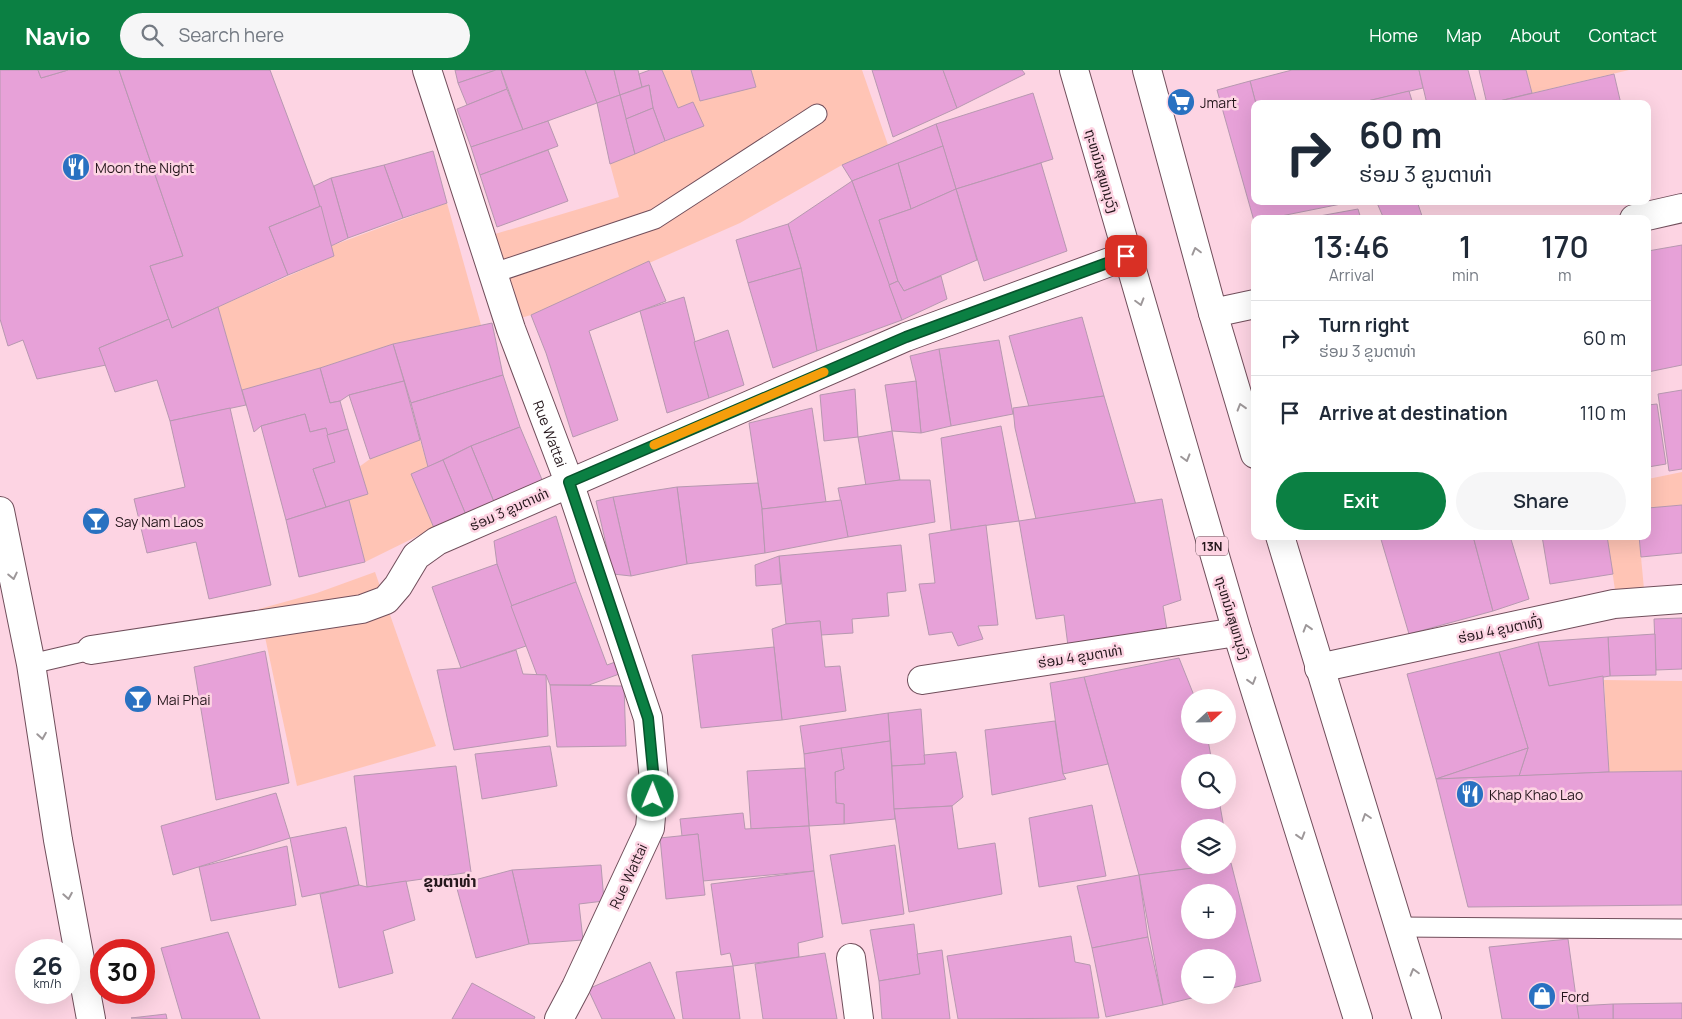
<!DOCTYPE html>
<meta charset="utf-8">
<style>
body{margin:0;font-family:Manrope,"Noto Sans Lao",sans-serif;background:#f6f6f7;color:#1f2937;height:100vh;display:flex;flex-direction:column;font-size:19px;white-space:nowrap}
*{box-sizing:border-box;margin:0}
p{font-size:16px;color:#747a83}
.icon{flex:none;width:28px;height:28px;fill:none;stroke:currentColor;stroke-width:2;stroke-linecap:round;stroke-linejoin:round}
.map{position:relative;flex:1;overflow:hidden}
.side{position:absolute;left:1251px;top:145px;width:400px;height:325px;display:flex;flex-direction:column;background:#fff;border-radius:10px;box-shadow:0 5px 20px #0002}
.side>*{flex:none}
.top-card{position:absolute;left:1251px;top:30px;width:400px;height:105px;border-radius:10px;box-shadow:0 5px 20px #0002;background:#fff;color:#1f2937;overflow:hidden}
.needle{width:32px;rotate:68deg}
.controls{position:absolute;left:1181px;top:619px;display:grid;gap:10px}
.controls a{display:grid;place-items:center;width:55px;height:55px;border-radius:50%;background:#fff;box-shadow:0 5px 20px #0002;font-size:25px}
.speed{position:absolute;left:15px;top:869px;display:flex;gap:10px;font-size:25px;font-weight:700;text-align:center}
.speed>*{display:grid;place-content:center;width:65px;height:65px;border-radius:50%;background:#fff;box-shadow:0 5px 20px #0002;line-height:1}
.speed small{font-size:12px;font-weight:400}
.speed .limit{border:8px solid #d22;background:#fff;color:#111}
.pin{position:absolute;display:grid;place-items:center;width:42px;height:42px;color:#fff;margin:-21px;border-radius:10px;box-shadow:0 2px 8px #0006}
.me{position:absolute;width:55px;margin:-28px;rotate:1deg;stroke-linejoin:round;filter:drop-shadow(0 0 4px #0008)}
.turn{display:flex;align-items:center;gap:18px;height:105px;padding:0 25px;font-size:22px}
.turn .icon{width:65px;height:65px;stroke-width:2.5}
.turn b{display:block;font-size:35px;line-height:42px}
.eta{display:flex;justify-content:space-evenly;align-items:center;height:85px;text-align:center}
.eta b{font-size:30px;font-weight:600;line-height:35px}
.cta{display:flex;gap:10px;margin-top:auto;padding:10px 25px}
.cta a{flex:1;height:58px;border-radius:30px;background:#0b8043;color:#fff;font-size:20px;font-weight:600;line-height:58px;text-align:center}
.cta a+a{background:#f6f6f7;color:#1f2937}
ul{padding:0;list-style:none}
li{display:flex;align-items:center;gap:15px;height:75px;padding:0 25px;border-top:1px solid #e0e1e3}
li div{flex:1}
li b{display:block;font-size:19px}
li em{font-style:normal}
header{display:flex;align-items:center;gap:30px;box-sizing:border-box;height:70px;padding:0 25px;background:#0b8043;color:#fff}
header strong{font-size:24px}
nav{display:flex;gap:28px;margin-inline-start:auto;font-size:18px}
.search{width:350px;height:45px;background:#f6f6f7;display:flex;align-items:center;gap:12px;box-sizing:border-box;padding:0 18px;border-radius:28px;color:#747a83;font-size:19px}
.map>svg:first-child{display:block}
.green{fill:#ffc4b5}
.building{fill:#e7a1d8;stroke:#b798b0;fill-rule:evenodd}
.lines{fill:none;stroke-linecap:round;stroke-linejoin:round}
.service-casing{stroke:#704e5b;stroke-width:21}
.minor-casing{stroke:#704e5b;stroke-width:30}
.trunk-casing{stroke:#704e5b;stroke-width:30}
.service{stroke:#fff;stroke-width:19}
.minor{stroke:#fff;stroke-width:28}
.trunk{stroke:#fff;stroke-width:28}
.oneway{stroke:#9d9799}
.route-casing{stroke:#07532c;stroke-width:12}
.route{stroke:#0b8043;stroke-width:9}
.slow{stroke:#f59e0b;stroke-width:9}
.labels{text-anchor:middle;dominant-baseline:central;stroke-width:5;stroke-linejoin:round;paint-order:stroke}
.shield{fill:#fdd4e3;stroke:#665058;stroke-width:1}
.shield-label{font-size:12px;font-weight:bold;fill:#25171c}
.poi-label{font-size:14px;fill:#25171c;stroke:#fdd4e3;text-anchor:start}
.street-label{font-size:14px;fill:#25171c;stroke:#fdd4e3}
.quarter-label{font-size:16px;font-weight:bold;fill:#25171c;stroke:#fdd4e3}
</style>
<header>
<strong>Navio</strong>
<div class="search"><svg class="icon" aria-label="search" viewBox="0 0 24 24"><circle cx="10" cy="10" r="6"/><path d="M15 15l6 6"/></svg>Search here</div>
<nav><a>Home</a><a>Map</a><a>About</a><a>Contact</a></nav>
</header>
<div class="map">
<svg width="1682" height="949" viewBox="0 0 1682 949">
<rect width="100%" height="100%" fill="#fdd4e3"/>
<!-- green -->
<g class="green">
<polygon points="662,0 691,0 701,31 755,17 751,0 862,0 888,75 842,95 740,153 531,245 514,250 485,167 619,127 610,94 703,56 693,32 678,38"/>
<polygon points="1526,0 1629,0 1532,23"/>
<polygon points="447,133 481,255 393,274 320,298 242,320 218,237 334,186 331,176"/>
<polygon points="420,370 428,397 434,458 365,492 349,430 368,424 359,397 370,389"/>
<polygon points="1682,402 1682,435 1648,438 1648,409"/>
<polygon points="1607,466 1639,466 1644,519 1615,520"/>
<polygon points="375,502 436,676 297,716 259,539 317,523"/>
<polygon points="1604,610 1682,611 1682,701 1609,702"/>
</g>
<!-- building -->
<g class="building">
<polygon points="0,0 38,0 41,8 68,0 119,0 183,186 150,196 169,249 99,278 106,295 37,309 23,270 8,276 0,249"/>
<polygon points="38,0 68,0 41,8"/>
<polygon points="119,0 270,0 321,136 269,157 288,205 172,258 150,196 183,186"/>
<polygon points="455,0 496,0 458,13"/>
<polygon points="496,0 501,0 507,19 467,35 458,13"/>
<polygon points="501,0 585,0 597,33 523,60"/>
<polygon points="585,0 614,0 620,25 597,33"/>
<polygon points="614,0 638,0 642,17 620,25"/>
<polygon points="650,0 662,0 678,38 693,32 704,56 665,71 653,38 649,15 642,17 639,4"/>
<polygon points="691,0 751,0 756,17 700,31"/>
<polygon points="872,0 943,0 957,38 893,67"/>
<polygon points="943,0 1022,0 1025,4 957,38"/>
<polygon points="1292,0 1419,0 1423,18 1355,34 1256,34 1250,11"/>
<polygon points="1419,0 1468,0 1477,34 1427,34"/>
<polygon points="1479,0 1526,0 1532,23 1487,34"/>
<polygon points="1614,4 1621,34 1487,34"/>
<polygon points="1250,11 1256,34 1255,131 1356,131 1266,149 1255,149 1254,151 1217,20"/>
<polygon points="649,15 653,38 626,49 620,25"/>
<polygon points="507,19 523,60 471,77 457,39"/>
<polygon points="1409,21 1413,34 1355,34"/>
<polygon points="1033,23 1053,89 956,119 936,54"/>
<polygon points="620,25 635,84 610,94 597,33"/>
<polygon points="653,38 665,71 635,84 626,49"/>
<polygon points="548,51 558,76 480,105 471,77"/>
<polygon points="936,54 943,76 852,111 842,95"/>
<polygon points="943,76 956,119 911,139 898,93"/>
<polygon points="548,80 568,131 497,157 480,105"/>
<polygon points="433,81 447,133 403,148 384,95"/>
<polygon points="898,93 911,139 879,150 898,211 889,215 852,111"/>
<polygon points="1041,93 1067,181 984,211 956,119"/>
<polygon points="384,95 403,148 348,168 331,108"/>
<polygon points="331,108 348,168 331,176 314,116"/>
<polygon points="852,111 902,250 817,281 801,198 788,154"/>
<polygon points="956,119 977,190 904,221 898,211 879,150 911,139"/>
<polygon points="1381,131 1417,131 1423,149 1384,149 1377,133"/>
<polygon points="321,136 334,186 288,205 269,157"/>
<polygon points="1358,139 1361,149 1303,149"/>
<polygon points="788,154 801,198 748,213 736,170"/>
<polygon points="1682,175 1682,295 1648,302 1648,181"/>
<polygon points="649,191 666,231 589,261 618,350 573,367 546,283 531,245"/>
<polygon points="801,198 817,281 773,298 748,213"/>
<polygon points="941,206 947,229 902,250 889,215 898,211 904,221"/>
<polygon points="684,227 709,328 667,343 640,241"/>
<polygon points="218,237 246,335 170,351 157,310 115,322 99,278 169,249 172,258"/>
<polygon points="1082,247 1104,326 1029,337 1009,266"/>
<polygon points="492,253 503,305 411,333 393,274"/>
<polygon points="728,260 744,315 709,328 694,272"/>
<polygon points="999,270 1013,344 951,356 939,279"/>
<polygon points="393,274 404,311 349,325 340,331 330,333 320,298"/>
<polygon points="939,279 951,356 921,363 916,311 910,286"/>
<polygon points="320,298 330,333 340,331 348,359 327,365 326,358 310,362 305,344 261,356 254,362 242,320"/>
<polygon points="503,305 520,357 471,376 428,397 411,333"/>
<polygon points="404,311 420,370 370,389 349,325"/>
<polygon points="916,311 921,363 892,361 885,315"/>
<polygon points="855,319 858,367 824,371 820,325"/>
<polygon points="1682,320 1682,399 1669,401 1658,324"/>
<polygon points="1104,326 1136,435 1036,449 1015,358 1013,338"/>
<polygon points="1657,334 1666,394 1648,397 1648,335"/>
<polygon points="230,338 271,515 209,529 196,472 147,483 134,429 185,417 170,351"/>
<polygon points="812,338 826,432 762,439 749,353"/>
<polygon points="305,344 310,362 326,358 335,392 313,399 326,437 286,450 261,356"/>
<polygon points="1001,356 1019,451 951,460 941,368"/>
<polygon points="520,357 543,412 494,432 471,376"/>
<polygon points="348,359 368,424 326,437 313,399 335,392 327,365"/>
<polygon points="892,361 900,410 866,416 858,367"/>
<polygon points="471,376 494,432 466,445 443,390"/>
<polygon points="443,390 466,445 434,458 411,404"/>
<polygon points="900,410 930,410 935,452 848,467 838,418"/>
<polygon points="758,413 762,439 765,483 687,494 677,417"/>
<polygon points="677,417 687,494 631,506 613,427"/>
<polygon points="613,427 631,506 613,504 596,431"/>
<polygon points="1162,429 1181,530 1163,536 1168,566 1068,576 1064,545 1036,549 1019,451"/>
<polygon points="349,430 365,492 299,507 286,450"/>
<polygon points="841,430 848,467 765,483 762,439"/>
<polygon points="1682,435 1682,483 1641,487 1639,466 1648,466 1648,438"/>
<polygon points="556,446 576,512 511,536 497,494 494,471"/>
<polygon points="986,455 998,555 978,556 983,569 958,576 952,562 929,565 919,514 935,513 929,464"/>
<polygon points="1380,466 1473,466 1493,541 1409,564"/>
<polygon points="1473,466 1510,466 1529,529 1493,541"/>
<polygon points="1542,466 1607,466 1613,504 1550,514"/>
<polygon points="901,475 906,521 887,523 889,546 852,549 853,563 821,565 820,551 786,554 779,486"/>
<polygon points="779,486 781,514 756,516 755,495"/>
<polygon points="497,494 526,576 461,598 432,517"/>
<polygon points="576,512 607,595 618,591 622,603 589,615 550,615 546,605 537,605 511,536"/>
<polygon points="1682,548 1682,599 1656,600 1654,549"/>
<polygon points="820,551 825,597 840,596 846,641 782,650 772,559 786,554"/>
<polygon points="1655,564 1656,605 1610,606 1608,567"/>
<polygon points="1608,567 1610,606 1549,616 1538,572"/>
<polygon points="1538,572 1549,616 1603,606 1609,702 1519,706 1528,678 1499,582"/>
<polygon points="774,577 782,650 701,658 692,585"/>
<polygon points="516,580 523,604 546,605 548,666 454,680 437,600 461,598"/>
<polygon points="265,581 289,713 216,730 194,597"/>
<polygon points="1499,582 1528,678 1436,709 1407,604"/>
<polygon points="1179,588 1195,628 1190,628 1190,665 1207,665 1212,692 1190,692 1190,730 1219,730 1224,758 1190,758 1190,795 1216,795 1139,805 1084,607"/>
<polygon points="1084,607 1108,694 1063,704 1050,613"/>
<polygon points="550,615 624,616 626,676 557,677"/>
<polygon points="921,639 925,694 892,696 888,643"/>
<polygon points="888,643 890,671 804,684 800,656"/>
<polygon points="1055,651 1063,704 1066,709 992,725 985,660"/>
<polygon points="890,671 895,749 844,754 844,734 836,733 835,702 844,699 841,678"/>
<polygon points="550,676 557,716 482,729 475,684"/>
<polygon points="841,678 844,699 835,702 836,733 844,734 844,754 809,756 804,684"/>
<polygon points="1528,678 1519,706 1436,709"/>
<polygon points="956,682 963,727 952,736 894,739 892,696 925,694 924,685"/>
<polygon points="456,696 471,802 367,817 354,706"/>
<polygon points="805,698 809,756 751,759 747,701"/>
<polygon points="1682,701 1682,835 1468,837 1436,709 1609,702"/>
<polygon points="276,723 290,768 173,805 161,756"/>
<polygon points="1092,735 1106,806 1039,817 1029,748"/>
<polygon points="952,736 958,779 995,773 1002,824 909,842 894,739"/>
<polygon points="743,743 745,759 809,756 814,801 703,811 698,764 682,766 680,749"/>
<polygon points="346,757 359,815 302,827 290,768"/>
<polygon points="698,764 705,825 666,829 660,768"/>
<polygon points="895,775 904,844 842,854 830,785"/>
<polygon points="287,776 296,835 211,851 199,797"/>
<path d="M1231,793L1261,911L1228,919V888H1190V925H1204L1163,935L1139,805ZM1190,822H1228V860H1190Z"/>
<polygon points="601,795 604,831 579,834 583,870 529,874 512,800"/>
<polygon points="512,800 529,874 476,888 456,815"/>
<polygon points="814,801 823,867 798,873 799,887 733,896 730,883 721,885 711,814"/>
<polygon points="1139,805 1148,867 1092,878 1077,816"/>
<polygon points="406,811 415,850 383,861 393,903 339,918 320,824 359,815 367,817"/>
<polygon points="914,854 920,904 879,911 870,860"/>
<polygon points="228,862 260,949 182,949 161,878"/>
<polygon points="1071,866 1075,892 1090,895 1099,948 958,949 947,886"/>
<polygon points="1148,867 1163,935 1106,947 1092,878"/>
<polygon points="1568,869 1579,949 1502,949 1489,877"/>
<polygon points="942,880 950,949 882,949 879,911 920,904 917,884"/>
<polygon points="825,883 837,949 763,949 755,894"/>
<polygon points="650,892 675,949 602,949 588,919"/>
<polygon points="733,896 740,949 683,949 676,902"/>
<polygon points="472,913 535,947 534,949 452,949"/>
<polygon points="1682,933 1682,949 1613,949 1613,934"/>
<polygon points="1613,934 1613,949 1579,949 1577,936"/>
<polygon points="166,944 167,949 131,948"/>
</g>
<g class="lines">
<defs>
<g id="service">
<polyline points="494,203 655,149 817,44"/>
<polyline points="31,594 91,580"/>
<polyline points="1400,857 1682,859"/>
</g>
<g id="minor">
<path id="s1" d="M427,0L511,259L569,412L648,648L654,711L650,758L576,917L559,949"/>
<polyline points="1634,149 1682,138"/>
<polyline points="1213,243 1255,234"/>
<polyline points="0,441 31,594 58,770 91,949"/>
<polyline points="91,580 362,539 386,530 398,516 416,486 437,471 906,267 1126,186"/>
<polyline points="1319,598 1614,534 1682,529"/>
<polyline points="922,610 1237,562"/>
<polyline points="851,888 859,949"/>
</g>
<g id="trunk">
<polyline points="1074,0 1237,562 1358,949"/>
<polyline points="1147,0 1213,243 1255,384"/>
<polyline points="1280,466 1427,949"/>
</g>
</defs>
<!-- service casing -->
<use href="#service" class="service-casing"/>
<!-- minor casing -->
<use href="#minor" class="minor-casing"/>
<!-- trunk casing -->
<use href="#trunk" class="trunk-casing"/>
<!-- service -->
<use href="#service" class="service"/>
<!-- minor -->
<use href="#minor" class="minor"/>
<!-- trunk -->
<use href="#trunk" class="trunk"/>
</g>
<!-- one-way arrows -->
<defs><path id="oneway-chevron" d="M-2-3.5L2.5 0L-2 3.5" fill="none" stroke-width="1.6" stroke-linecap="round" stroke-linejoin="round" transform="scale(1.25)"/></defs>
<g class="oneway">
<use href="#oneway-chevron" transform="translate(1196 181) rotate(-105)"/>
<use href="#oneway-chevron" transform="translate(1140 232) rotate(74)"/>
<use href="#oneway-chevron" transform="translate(1241 337) rotate(-107)"/>
<use href="#oneway-chevron" transform="translate(1186 388) rotate(74)"/>
<use href="#oneway-chevron" transform="translate(13 506) rotate(78)"/>
<use href="#oneway-chevron" transform="translate(1307 558) rotate(-107)"/>
<use href="#oneway-chevron" transform="translate(1252 611) rotate(73)"/>
<use href="#oneway-chevron" transform="translate(42 666) rotate(81)"/>
<use href="#oneway-chevron" transform="translate(1366 747) rotate(-108)"/>
<use href="#oneway-chevron" transform="translate(1301 766) rotate(73)"/>
<use href="#oneway-chevron" transform="translate(68 826) rotate(80)"/>
<use href="#oneway-chevron" transform="translate(1414 902) rotate(-106)"/>
</g>
<g class="lines">
<defs>
<polyline id="route" points="653,726 654,711 648,648 569,412 906,267 1126,186"/>
</defs>
<!-- route casing -->
<use href="#route" class="route-casing"/>
<!-- route -->
<use href="#route" class="route"/>
<!-- slow -->
<polyline class="slow" points="654,375 824,302"/>
</g>
<!-- icons -->
<defs>
<symbol id="supermarket-disc" viewBox="-11 -11 22 22"><circle r="9.5" fill="#2971c1" stroke="#fdd4e3"/><path d="M-6-5.5h2.5l.6 2H6L4.5 2H-2.5L-4.4-4H-6ZM-1.5 3.2a1.3 1.3 0 1 0 .1 0ZM3 3.2a1.3 1.3 0 1 0 .1 0Z" fill="#fff"/></symbol>
<symbol id="restaurant-disc" viewBox="-11 -11 22 22"><circle r="9.5" fill="#2971c1" stroke="#fdd4e3"/><path d="M-5-6h1v4h1v-4h1v4h1v-4h1v5L-1.5 .5V6h-2V.5L-5-1ZM5-6V6H3V1.5H1.5Q1.5-4 5-6Z" fill="#fff"/></symbol>
<symbol id="bar-disc" viewBox="-11 -11 22 22"><circle r="9.5" fill="#2971c1" stroke="#fdd4e3"/><path d="M-6-5H6L.8 .8V4.5H3.5V6h-7V4.5H-.8V.8Z" fill="#fff"/></symbol>
<symbol id="shop-disc" viewBox="-11 -11 22 22"><circle r="9.5" fill="#2971c1" stroke="#fdd4e3"/><path d="M-5-2.5h2.3a2.7 3.5 0 0 1 5.4 0H5L5.5 6h-11ZM-1.5-2.5h3a1.5 2.3 0 0 0-3 0Z" fill="#fff"/></symbol>
</defs>
<g fill-rule="evenodd">
<use href="#supermarket-disc" x="1165" y="16" width="32" height="32"/>
<use href="#restaurant-disc" x="60" y="81" width="32" height="32"/>
<use href="#bar-disc" x="80" y="435" width="32" height="32"/>
<use href="#bar-disc" x="122" y="613" width="32" height="32"/>
<use href="#restaurant-disc" x="1454" y="708" width="32" height="32"/>
<use href="#shop-disc" x="1526" y="910" width="32" height="32"/>
</g>
<g class="labels">
<!-- shield labels -->
<rect class="shield" x="1196" y="466.5" width="32" height="19" rx="4"/>
<g class="shield-label">
<text x="1212" y="476">13N</text>
</g>
<!-- poi labels -->
<g class="poi-label">
<text x="1200" y="32">Jmart</text>
<text x="95" y="97">Moon the Night</text>
<text x="115" y="451">Say Nam Laos</text>
<text x="157" y="629">Mai Phai</text>
<text x="1489" y="724">Khap Khao Lao</text>
<text x="1561" y="926">Ford</text>
</g>
<!-- street labels -->
<g class="street-label">
<text transform="translate(1102 101) rotate(74)">ຖະຫນົນສຸພານຸວົງ</text>
<text stroke="none"><textPath href="#s1" startOffset="384">Rue Wattai</textPath></text>
<text transform="translate(509 439) rotate(-24)">ຮ່ອມ 3 ຂູນຕາທ່າ</text>
<text transform="translate(1233 548) rotate(73)">ຖະຫນົນສຸພານຸວົງ</text>
<text transform="translate(1500 559) rotate(-12)">ຮ່ອມ 4 ຂູນຕາທົ່ງ</text>
<text transform="translate(1080 586) rotate(-9)">ຮ່ອມ 4 ຂູນຕາທ່າ</text>
<text transform="translate(628 806) rotate(-65)">Rue Wattai</text>
</g>
<!-- quarter labels -->
<g class="quarter-label">
<text x="450" y="811">ຂູນຕາທ່າ</text>
</g>
</g>
</svg>
<div class="controls">
<a><svg class="needle" viewBox="-14 -14 28 28"><path d="M0-13l5 13h-10z" fill="#e53935"/><path d="M0 13l5-13h-10z" fill="#747a83"/></svg></a>
<a><svg class="icon" aria-label="search" viewBox="0 0 24 24"><circle cx="10" cy="10" r="6"/><path d="M15 15l6 6"/></svg></a>
<a><svg class="icon" aria-label="layers" viewBox="0 0 24 24"><path d="M12 4l9 5-9 5-9-5zM3 14l9 5 9-5"/></svg></a>
<a>+</a>
<a>−</a>
</div>
<div class="speed"><div>26<small>km/h</small></div><div class="limit">30</div></div>
<div class="pin" style="left:1126px;top:186px;background:#d93025"><svg class="icon" aria-label="arrive" viewBox="0 0 24 24"><path d="M6 21V4h12l-3 4 3 4H6"/></svg></div>
<svg class="me" style="left:653px;top:726px" viewBox="-20 -20 40 40"><circle r="17" fill="#0b8043" stroke="#fff" stroke-width="3"/><path d="M0-11L8 9 0 5-8 9z" fill="#fff"/></svg>
<div class="top-card">
<div class="turn"><svg class="icon" aria-label="right" viewBox="0 0 24 24"><path d="M7 20v-9h11M14 6l5 5-5 5"/></svg><div><b>60 m</b>ຮ່ອມ 3 ຂູນຕາທ່າ</div></div>
</div>
<section class="side">
<div class="eta">
<div><b>13:46</b><p>Arrival</p></div>
<div><b>1</b><p>min</p></div>
<div><b>170</b><p>m</p></div>
</div>
<ul>
<li><svg class="icon" aria-label="right" viewBox="0 0 24 24"><path d="M7 20v-9h11M14 6l5 5-5 5"/></svg><div><b>Turn right</b><p>ຮ່ອມ 3 ຂູນຕາທ່າ</p></div><em>60 m</em></li>
<li><svg class="icon" aria-label="arrive" viewBox="0 0 24 24"><path d="M6 21V4h12l-3 4 3 4H6"/></svg><div><b>Arrive at destination</b></div><em>110 m</em></li>
</ul>
<div class="cta"><a>Exit</a><a>Share</a></div>
</section>
</div>
